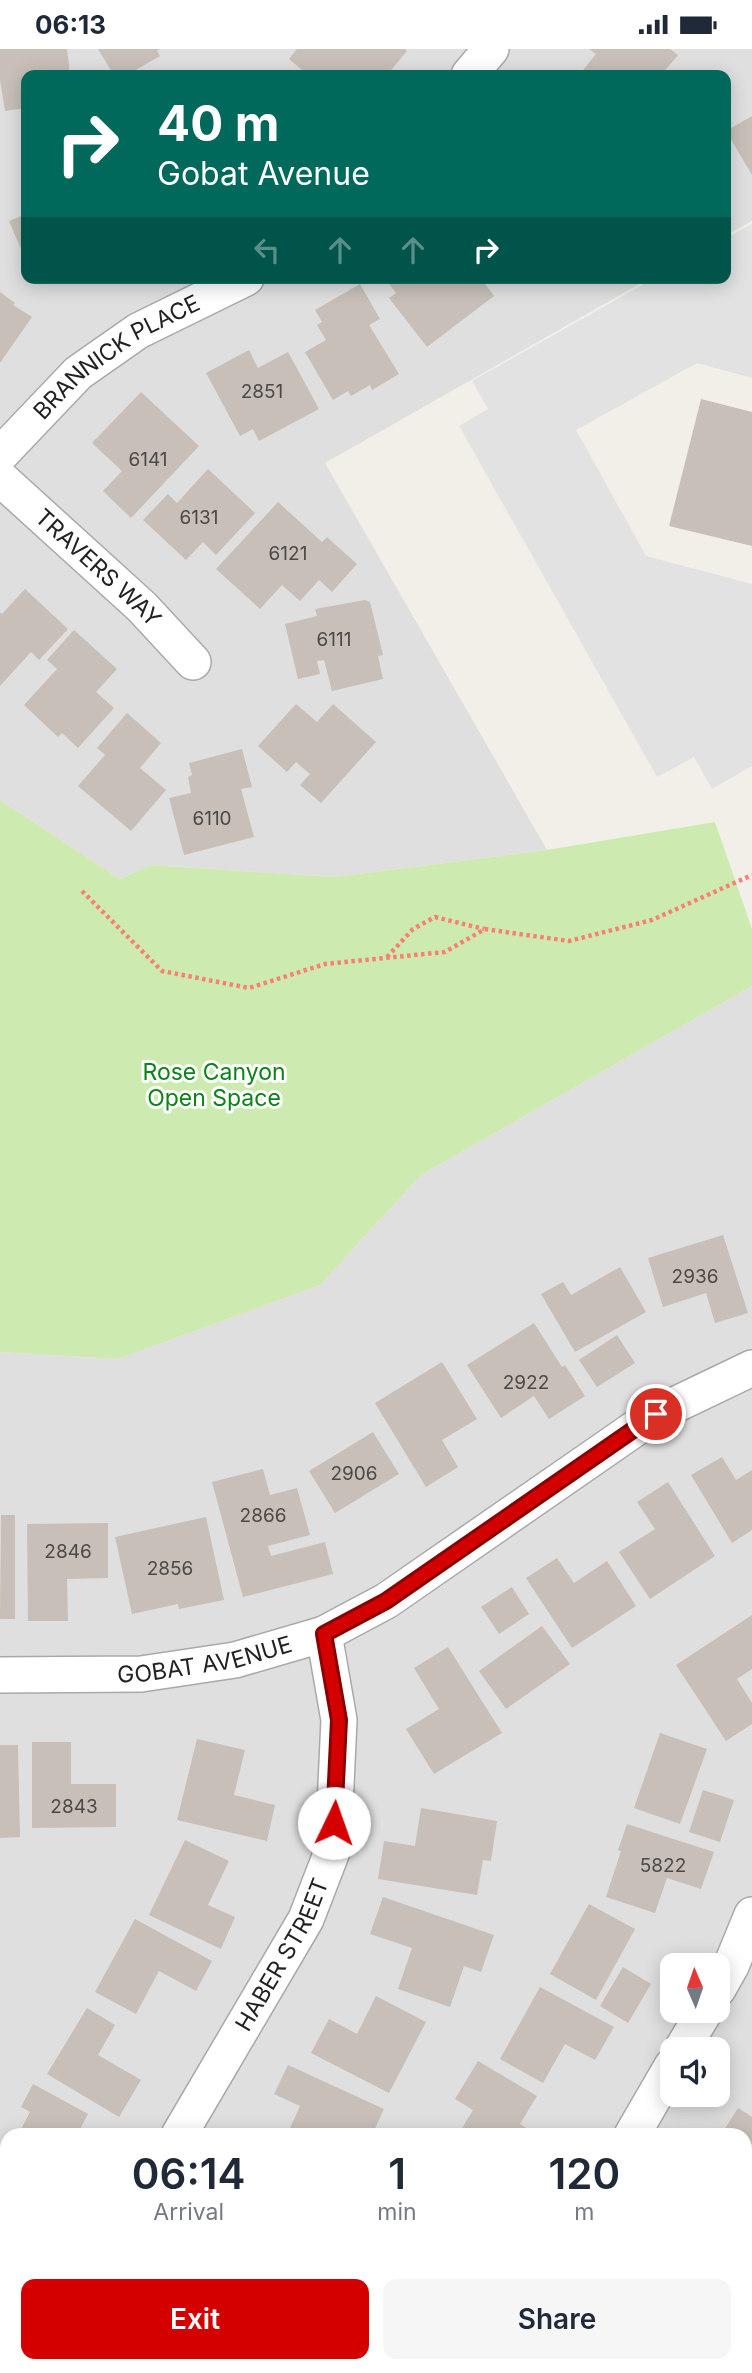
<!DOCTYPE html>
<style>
body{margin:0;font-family:Inter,sans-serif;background:#f6f6f7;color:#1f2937;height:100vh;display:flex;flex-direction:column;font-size:26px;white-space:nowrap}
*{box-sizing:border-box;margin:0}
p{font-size:23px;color:#747a83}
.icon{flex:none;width:38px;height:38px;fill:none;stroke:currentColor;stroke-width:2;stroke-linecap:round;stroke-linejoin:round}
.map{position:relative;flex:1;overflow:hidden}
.details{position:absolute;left:0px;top:2079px;width:752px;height:245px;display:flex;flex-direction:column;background:#fff;border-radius:21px 21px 0 0;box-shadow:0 4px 18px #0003}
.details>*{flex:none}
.top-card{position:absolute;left:21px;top:21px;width:710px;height:214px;border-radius:14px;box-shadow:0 4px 18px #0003;background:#00695c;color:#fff;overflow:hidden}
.needle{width:46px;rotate:358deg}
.buttons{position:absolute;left:660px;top:1904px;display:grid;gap:14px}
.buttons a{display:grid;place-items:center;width:70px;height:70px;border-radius:14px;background:#fff;box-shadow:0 4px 18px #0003;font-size:35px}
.pin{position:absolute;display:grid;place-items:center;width:60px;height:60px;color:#fff;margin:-30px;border:4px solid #fff;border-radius:50%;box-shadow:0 2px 7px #0007}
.me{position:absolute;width:77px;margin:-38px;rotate:3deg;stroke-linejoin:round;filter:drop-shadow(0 0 5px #0008)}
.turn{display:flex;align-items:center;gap:24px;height:147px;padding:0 21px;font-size:32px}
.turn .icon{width:91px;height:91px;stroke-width:2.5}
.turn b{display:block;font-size:49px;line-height:60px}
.lanes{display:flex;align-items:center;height:66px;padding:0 21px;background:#0003;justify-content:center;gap:35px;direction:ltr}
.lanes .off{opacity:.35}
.eta{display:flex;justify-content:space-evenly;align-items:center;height:119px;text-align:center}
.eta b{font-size:42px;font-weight:600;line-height:49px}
.cta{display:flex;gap:14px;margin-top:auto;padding:14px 21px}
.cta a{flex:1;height:80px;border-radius:14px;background:#d40000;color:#fff;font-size:28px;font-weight:600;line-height:80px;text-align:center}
.cta a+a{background:#f6f6f7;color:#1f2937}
.status{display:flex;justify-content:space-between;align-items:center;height:49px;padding:0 35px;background:#fff;direction:ltr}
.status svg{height:19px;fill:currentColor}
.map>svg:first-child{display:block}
.residential{fill:#e0dfdf;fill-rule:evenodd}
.grass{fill:#cdebb0}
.parking{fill:#e2e2e2}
.building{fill:#c7bfb8}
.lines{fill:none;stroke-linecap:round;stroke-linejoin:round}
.minor-casing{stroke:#a9a9a9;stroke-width:38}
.path{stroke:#fa8072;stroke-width:4.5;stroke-dasharray:3.5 3.5;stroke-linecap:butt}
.minor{stroke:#fff;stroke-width:35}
.route-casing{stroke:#8a0000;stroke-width:18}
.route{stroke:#d40000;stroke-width:12}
.labels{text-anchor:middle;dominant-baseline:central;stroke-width:6;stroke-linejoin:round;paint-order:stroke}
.number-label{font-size:19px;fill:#4b4948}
.street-label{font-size:23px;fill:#222;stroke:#fff}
.park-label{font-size:23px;fill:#0c8416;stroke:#fff}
</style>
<div class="status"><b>06:13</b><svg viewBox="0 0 49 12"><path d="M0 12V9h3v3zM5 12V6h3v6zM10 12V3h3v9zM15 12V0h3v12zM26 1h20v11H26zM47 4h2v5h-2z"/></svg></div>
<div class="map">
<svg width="752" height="2324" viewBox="0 0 752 2324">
<rect width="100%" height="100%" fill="#f2efe9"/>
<!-- residential -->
<g class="residential">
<polygon points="0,0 752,0 752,172 726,186 726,26 26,26 26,229 650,229 325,414 547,801 334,828 151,816 120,830 0,751"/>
<path d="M752,937V2324H0V1303L118,1310L320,1236L421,1126ZM672,1916H718V1962H672ZM672,2000H718V2046H672ZM7,2086H746V2317H7Z"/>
</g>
<!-- grass -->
<polygon class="grass" points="0,751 120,830 151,816 334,828 547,801 715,773 752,880 752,937 421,1126 320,1236 118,1310 0,1303"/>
<!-- parking -->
<polygon class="parking" points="752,175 752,329 697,314 576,381 646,507 752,535 752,717 712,740 694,708 657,728 459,377 488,360 472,332 655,229 726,229 726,189"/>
<!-- building -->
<g class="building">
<polygon points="0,0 67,0 70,26 26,26 26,59 5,62 0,31"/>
<polygon points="98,0 160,0 157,2 160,7 127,26 114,26"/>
<polygon points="297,0 405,0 407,2 387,26 308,26 289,10"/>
<polygon points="589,0 670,0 678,6 661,26 579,26 596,5"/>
<polygon points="752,67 752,126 726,82"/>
<polygon points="26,165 26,206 24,207 9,172"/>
<polygon points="385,229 481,229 494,247 427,298 389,249 396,244"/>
<polygon points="360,235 380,270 369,276 399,325 372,341 370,336 351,347 348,342 333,351 305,303 326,291 317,276 322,273 315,261"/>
<polygon points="0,243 15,254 13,256 32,268 0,314"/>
<polygon points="249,301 258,319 288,303 319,360 259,392 253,380 240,387 206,324"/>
<polygon points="141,343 199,397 131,469 103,442 122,422 92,394"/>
<polygon points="701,350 752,363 752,497 669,477"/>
<polygon points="208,420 255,464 216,506 203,493 186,511 143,471 168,445 177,454"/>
<polygon points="278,453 322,493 327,488 357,515 332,543 319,531 300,552 282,536 260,560 216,520"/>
<polygon points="25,540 68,580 39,611 31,603 0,637 0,563 2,565"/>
<polygon points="365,551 370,553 383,606 378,607 383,630 332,642 324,611 317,612 320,625 298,630 285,575 317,567 315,560"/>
<polygon points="74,581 117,620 96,643 114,659 78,699 62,684 58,688 24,656 57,620 47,611"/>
<polygon points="296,655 317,673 333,655 376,693 321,754 300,736 310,725 296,713 287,723 258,697"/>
<polygon points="127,664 161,694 140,719 166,741 131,782 78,737 105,706 97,699"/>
<polygon points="242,700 252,738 241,740 254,788 184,806 169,749 191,744 188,728 192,726 189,714"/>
<polygon points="723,1186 748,1264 715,1274 706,1244 663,1258 648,1209"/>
<polygon points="620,1218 646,1263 575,1303 541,1245 563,1233 571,1246"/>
<polygon points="534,1274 562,1318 565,1316 585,1347 549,1370 534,1347 501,1369 467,1316"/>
<polygon points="617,1286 635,1314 597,1338 579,1311"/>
<polygon points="442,1313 477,1370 442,1391 458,1418 426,1438 375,1354"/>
<polygon points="373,1383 399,1425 335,1464 309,1422"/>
<polygon points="722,1408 736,1431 752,1421 752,1481 732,1494 691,1426"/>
<polygon points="263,1420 270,1446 297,1439 310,1486 268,1497 271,1507 325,1493 333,1525 243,1548 212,1433"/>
<polygon points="668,1433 715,1507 650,1550 619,1503 655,1480 637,1453"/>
<polygon points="1,1466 15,1466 15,1570 0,1570"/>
<polygon points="206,1468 224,1551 179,1560 178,1555 132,1565 115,1488"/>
<polygon points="108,1474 108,1529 67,1530 68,1572 28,1572 27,1475"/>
<polygon points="557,1509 574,1534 607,1512 636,1557 572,1599 526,1529"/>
<polygon points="512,1538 529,1565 499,1585 481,1558"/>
<polygon points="752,1566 752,1620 737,1630 752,1654 752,1675 726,1692 676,1616"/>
<polygon points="542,1577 570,1615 506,1660 479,1622"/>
<polygon points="448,1598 502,1684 434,1725 406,1680 439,1660 414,1619"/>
<polygon points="660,1684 707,1700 680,1775 634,1759"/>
<polygon points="197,1690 245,1701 234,1746 275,1756 267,1792 177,1771"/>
<polygon points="32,1693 71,1693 71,1735 116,1735 116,1778 32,1779"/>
<polygon points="0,1696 18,1696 20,1788 0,1789"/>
<polygon points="703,1741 734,1751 720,1793 689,1783"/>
<polygon points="421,1759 497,1772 491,1812 483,1811 477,1846 378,1830 384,1792 415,1797"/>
<polygon points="627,1775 714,1803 701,1840 667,1829 655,1864 606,1848 621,1802 618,1801"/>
<polygon points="185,1791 229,1812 208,1856 235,1868 221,1900 149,1866"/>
<polygon points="383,1848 494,1886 481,1923 464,1917 450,1958 398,1940 412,1899 370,1885"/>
<polygon points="589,1855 635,1880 596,1951 550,1925"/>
<polygon points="135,1870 212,1912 196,1942 159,1922 136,1965 95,1943"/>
<polygon points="623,1918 651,1935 628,1974 600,1957"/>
<polygon points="540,1938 614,1978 595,2011 565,1995 543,2034 500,2010"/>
<polygon points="376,1947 426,1973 389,2044 311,2004 329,1970 357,1985"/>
<polygon points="87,1959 115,1976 98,2006 141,2031 119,2068 47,2025"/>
<polygon points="478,2012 537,2047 520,2075 538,2086 458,2086 473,2061 455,2050"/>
<polygon points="288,2016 384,2060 372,2086 287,2086 300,2057 274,2045"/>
<polygon points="33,2035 88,2065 77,2086 18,2086 30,2063 21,2058"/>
<polygon points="738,2059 752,2068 752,2163 746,2159 746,2086 721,2086"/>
<polygon points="0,2129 7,2133 7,2205 0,2217"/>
<polygon points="115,2317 212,2317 208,2324 111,2324"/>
<polygon points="332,2317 429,2317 425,2324 327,2324"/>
<polygon points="614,2317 621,2317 633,2324 610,2324"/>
<polygon points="648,2317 672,2317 669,2324 662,2324"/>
</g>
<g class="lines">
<defs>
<g id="minor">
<polyline points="469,26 491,0"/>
<path id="s1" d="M0,406L78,324L138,282L246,229"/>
<path id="s2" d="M0,429L142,558L193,613"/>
<path id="s3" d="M0,1626L141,1625L235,1611L324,1585L386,1552L656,1365L752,1319"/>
<polyline points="718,1940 731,1917 752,1866"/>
<polyline points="682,2000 705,1962"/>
<path id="s4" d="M179,2086L306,1870L333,1800L339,1671L324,1585"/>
<polyline points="632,2086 672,2017"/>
<polyline points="41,2324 45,2317"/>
<polyline points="493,2324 497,2317"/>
</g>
</defs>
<!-- minor casing -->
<use href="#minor" class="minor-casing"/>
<!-- path -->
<g class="path">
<polyline points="82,842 162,922 249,939 325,915 445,903 485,880 569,892 652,871 752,826"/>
<polyline points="387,908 413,880 435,868 484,880"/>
</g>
<!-- minor -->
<use href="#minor" class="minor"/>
</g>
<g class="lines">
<defs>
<polyline id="route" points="334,1774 339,1671 324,1585 386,1552 656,1365"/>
</defs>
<!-- route casing -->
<use href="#route" class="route-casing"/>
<!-- route -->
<use href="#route" class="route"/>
</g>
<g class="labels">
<!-- number labels -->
<g class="number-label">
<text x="262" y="342">2851</text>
<text x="148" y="410">6141</text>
<text x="199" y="468">6131</text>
<text x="288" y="504">6121</text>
<text x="334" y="590">6111</text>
<text x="212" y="769">6110</text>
<text x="695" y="1227">2936</text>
<text x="526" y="1333">2922</text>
<text x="354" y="1424">2906</text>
<text x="263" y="1466">2866</text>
<text x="68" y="1502">2846</text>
<text x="170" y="1519">2856</text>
<text x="74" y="1757">2843</text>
<text x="663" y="1816">5822</text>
</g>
<!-- street labels -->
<g class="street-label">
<text stroke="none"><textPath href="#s1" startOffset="154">BRANNICK PLACE</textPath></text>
<text stroke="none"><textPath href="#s2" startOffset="133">TRAVERS WAY</textPath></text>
<text stroke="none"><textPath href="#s3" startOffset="206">GOBAT AVENUE</textPath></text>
<text stroke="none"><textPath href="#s4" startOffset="208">HABER STREET</textPath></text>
</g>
<!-- park labels -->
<g class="park-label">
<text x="214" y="1023">Rose Canyon<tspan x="214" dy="26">Open Space</tspan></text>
</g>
</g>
</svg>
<div class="buttons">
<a><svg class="needle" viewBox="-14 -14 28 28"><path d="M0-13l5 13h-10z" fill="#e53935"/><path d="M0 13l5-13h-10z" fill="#747a83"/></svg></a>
<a><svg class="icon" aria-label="sound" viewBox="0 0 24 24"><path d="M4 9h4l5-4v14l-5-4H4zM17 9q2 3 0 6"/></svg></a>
</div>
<div class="pin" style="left:656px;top:1365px;background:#d93025"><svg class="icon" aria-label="arrive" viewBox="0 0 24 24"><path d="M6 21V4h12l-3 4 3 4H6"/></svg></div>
<svg class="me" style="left:334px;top:1774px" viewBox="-20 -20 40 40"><circle r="19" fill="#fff"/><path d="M0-13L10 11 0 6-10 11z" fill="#d40000"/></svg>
<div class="top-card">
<div class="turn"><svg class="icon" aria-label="right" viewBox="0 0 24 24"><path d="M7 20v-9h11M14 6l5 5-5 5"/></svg><div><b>40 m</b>Gobat Avenue</div></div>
<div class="lanes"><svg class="icon off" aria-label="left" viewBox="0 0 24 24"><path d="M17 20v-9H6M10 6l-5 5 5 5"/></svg><svg class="icon off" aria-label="ahead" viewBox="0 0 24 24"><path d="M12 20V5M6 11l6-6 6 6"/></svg><svg class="icon off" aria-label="ahead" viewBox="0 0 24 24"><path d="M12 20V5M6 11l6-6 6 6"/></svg><svg class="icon" aria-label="right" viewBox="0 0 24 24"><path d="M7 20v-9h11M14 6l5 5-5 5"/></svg></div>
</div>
<section class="details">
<div class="eta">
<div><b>06:14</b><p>Arrival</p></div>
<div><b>1</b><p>min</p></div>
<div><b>120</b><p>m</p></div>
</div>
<div class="cta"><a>Exit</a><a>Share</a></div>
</section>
</div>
